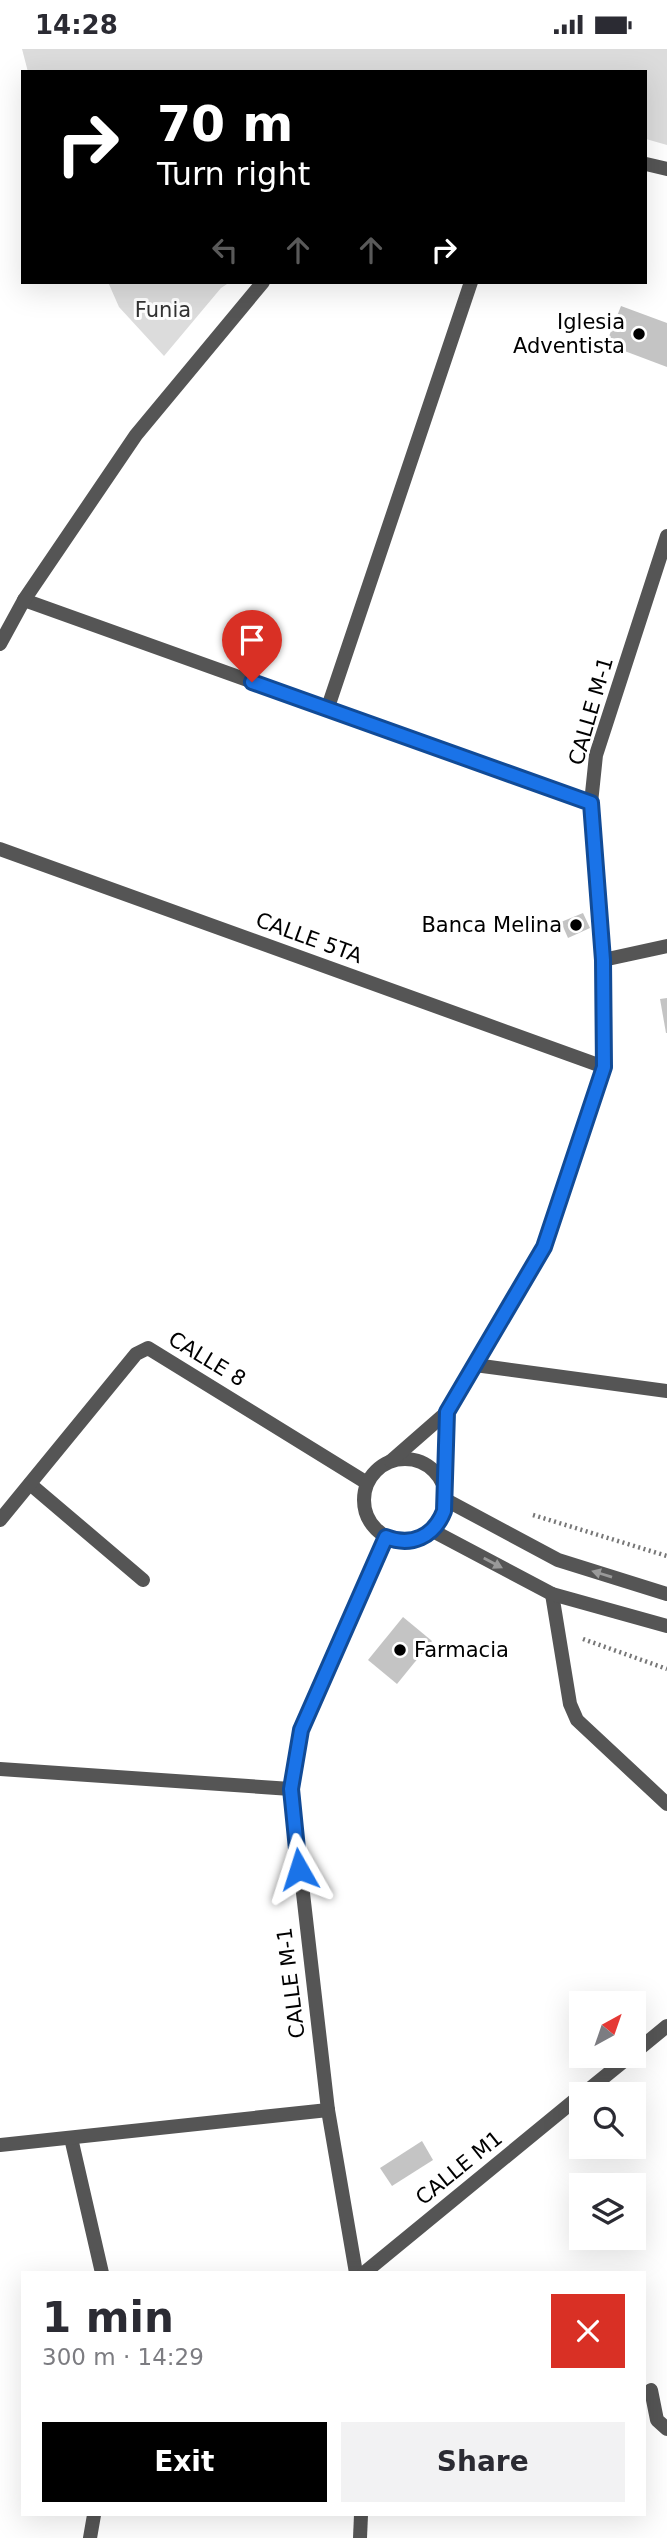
<!DOCTYPE html>
<meta charset="utf-8">
<style>
body{margin:0;font-family:"DejaVu Sans",sans-serif;background:#f2f2f3;color:#2b2b33;height:100vh;display:flex;flex-direction:column;font-size:26px;white-space:nowrap}
*{box-sizing:border-box;margin:0}
p{font-size:23px;color:#7c7c81}
.icon{flex:none;width:38px;height:38px;fill:none;stroke:currentColor;stroke-width:2;stroke-linecap:round;stroke-linejoin:round}
.map{position:relative;flex:1;overflow:hidden}
.side{position:absolute;left:21px;top:2222px;width:625px;height:245px;display:flex;flex-direction:column;background:#fff;border-radius:0px;box-shadow:0 7px 28px #0002}
.side>*{flex:none}
.hud{position:absolute;left:21px;top:21px;width:626px;height:214px;border-radius:0px;box-shadow:0 7px 28px #0002;background:#000;color:#fff;overflow:hidden}
.needle{width:46px;rotate:40deg}
.tools{position:absolute;left:569px;top:1942px;display:grid;gap:14px}
.tools a{display:grid;place-items:center;width:77px;height:77px;border-radius:0px;background:#fff;box-shadow:0 7px 28px #0002;font-size:35px}
.pin{position:absolute;display:grid;place-items:center;width:60px;height:60px;color:#fff;margin:-72px -30px;border-radius:50% 50% 50% 0;rotate:-45deg;box-shadow:0 0 7px #0007}
.pin .icon{rotate:45deg}
.me{position:absolute;width:77px;margin:-38px;rotate:354deg;stroke-linejoin:round;filter:drop-shadow(0 0 5px #0008)}
.turn{display:flex;align-items:center;gap:24px;height:147px;padding:0 21px;font-size:32px}
.turn .icon{width:91px;height:91px;stroke-width:2.5}
.turn b{display:block;font-size:49px;line-height:60px}
.lanes{display:flex;align-items:center;height:66px;padding:0 21px;background:#0003;justify-content:center;gap:35px;direction:ltr}
.lanes .off{opacity:.35}
.round{display:grid;place-items:center;flex:none;width:74px;height:74px;border-radius:0px;background:#f2f2f3}
.summary{display:flex;align-items:center;justify-content:space-between;height:119px;padding:0 21px}
h1{font-size:42px;font-weight:700;line-height:52px}
.button{display:flex;gap:14px;margin-top:auto;padding:14px 21px}
.button a{flex:1;height:80px;border-radius:0px;background:#000;color:#fff;font-size:28px;font-weight:700;line-height:80px;text-align:center}
.button a+a{background:#f2f2f3;color:#2b2b33}
.status{display:flex;justify-content:space-between;align-items:center;height:49px;padding:0 35px;background:#fff;direction:ltr}
.status svg{height:19px;fill:currentColor}
.map>svg:first-child{display:block}
.green{fill:#dcdcdc}
.building{fill:#c4c4c4}
.lines{fill:none;stroke-linecap:round;stroke-linejoin:round}
.path{stroke:#777;stroke-width:4.5;stroke-dasharray:2 3.5;stroke-linecap:butt}
.minor{stroke:#555;stroke-width:14}
.tertiary{stroke:#555;stroke-width:14}
.oneway{fill:#999}
.route-casing{stroke:#114b97;stroke-width:18}
.route{stroke:#1a73e8;stroke-width:12}
.poi-dot{fill:#000;stroke:#fff;stroke-width:2.5}
.labels{text-anchor:middle;dominant-baseline:central;stroke-width:6;stroke-linejoin:round;paint-order:stroke}
.park-label{font-size:21px;fill:#333;stroke:#fff}
.poi-label{font-size:21px;fill:#000;stroke:#fff;text-anchor:end}
.street-label{font-size:21px;fill:#000;stroke:#fff}
</style>
<div class="status"><b>14:28</b><svg viewBox="0 0 49 12"><path d="M0 12V9h3v3zM5 12V6h3v6zM10 12V3h3v9zM15 12V0h3v12zM26 1h20v11H26zM47 4h2v5h-2z"/></svg></div>
<div class="map">
<svg width="667" height="2489" viewBox="0 0 667 2489">
<rect width="100%" height="100%" fill="#fff"/>
<!-- green -->
<g class="green">
<polygon points="22,0 667,0 667,96 646,90 646,23 28,23"/>
<polygon points="108,233 230,233 221,239 164,307 119,258"/>
</g>
<!-- building -->
<g class="building">
<polygon points="621,257 667,274 667,318 606,295"/>
<polygon points="583,864 590,879 568,889 561,873"/>
<polygon points="667,949 667,984 666,984 660,950"/>
<polygon points="403,1568 432,1592 397,1635 368,1611"/>
<polygon points="422,2092 433,2111 392,2137 380,2119"/>
</g>
<g class="lines">
<!-- path -->
<g class="path">
<polyline points="533,1466 667,1507"/>
<polyline points="583,1590 667,1620"/>
</g>
<!-- minor -->
<g class="minor">
<polyline points="646,115 667,120"/>
<polyline points="24,551 591,754"/>
<polyline points="0,595 24,551 136,386 263,233"/>
<polyline points="327,661 471,233"/>
<polyline points="0,800 604,1018"/>
<polyline points="603,911 667,897"/>
<polyline points="475,1316 667,1342"/>
<polyline points="30,1435 143,1531"/>
<polyline points="0,1471 136,1305 148,1299 367,1434"/>
<polyline points="552,1545 570,1655 577,1671 667,1755"/>
<polyline points="0,1720 291,1740"/>
<polyline points="634,2004 667,1977"/>
<polyline points="582,2046 630,2007"/>
<polyline points="71,2089 102,2224"/>
<polyline points="0,2096 328,2061"/>
<polyline points="356,2224 328,2061 291,1740 301,1681 386,1488"/>
<polyline points="364,2224 581,2046"/>
<polyline points="651,2341 657,2371 667,2380"/>
<polyline points="90,2489 94,2466"/>
<polyline points="360,2489 361,2466"/>
</g>
<!-- tertiary -->
<g class="tertiary">
<circle cx="405" cy="1451" r="41"/>
<polyline points="391,1412 447,1363 544,1197 604,1018 603,911 591,754 596,706 667,487"/>
<polyline points="445,1438 447,1363"/>
<polyline points="446,1451 558,1511 667,1545"/>
<polyline points="433,1482 552,1545 667,1577"/>
</g>
</g>
<!-- one-way arrows -->
<defs><path id="oneway-solid" d="M-6-.8H1V-3.2L6.5 0L1 3.2V.8H-6Z" transform="scale(1.75)"/></defs>
<g class="oneway">
<use href="#oneway-solid" transform="translate(493 1514) rotate(28)"/>
<use href="#oneway-solid" transform="translate(602 1525) rotate(-163)"/>
</g>
<g class="lines">
<defs>
<path id="route" d="M252,633L591,754L603,911L604,1018L544,1198L447,1363L444,1462C434,1488 411,1498 386,1488L301,1681L291,1740L299,1820"/>
</defs>
<!-- route casing -->
<use href="#route" class="route-casing"/>
<!-- route -->
<use href="#route" class="route"/>
</g>
<!-- markers -->
<g class="poi-dot">
<circle cx="639" cy="285" r="7"/>
<circle cx="576" cy="876" r="7"/>
<circle cx="400" cy="1601" r="7"/>
</g>
<g class="labels">
<!-- park labels -->
<g class="park-label">
<text x="163" y="261">Funia</text>
</g>
<!-- poi labels -->
<g class="poi-label">
<text x="625" y="273">Iglesia<tspan x="625" dy="24">Adventista</tspan></text>
<text x="562" y="876">Banca Melina</text>
<text x="414" y="1601" text-anchor="start">Farmacia</text>
</g>
<!-- street labels -->
<g class="street-label">
<text transform="translate(591 662) rotate(-74)">CALLE M-1</text>
<text transform="translate(309 889) rotate(20)">CALLE 5TA</text>
<text transform="translate(207 1310) rotate(31)">CALLE 8</text>
<text transform="translate(291 1934) rotate(-97)">CALLE M-1</text>
<text transform="translate(459 2119) rotate(-39)">CALLE M1</text>
</g>
</g>
</svg>
<div class="tools">
<a><svg class="needle" viewBox="-14 -14 28 28"><path d="M0-13l5 13h-10z" fill="#e53935"/><path d="M0 13l5-13h-10z" fill="#7c7c81"/></svg></a>
<a><svg class="icon" aria-label="search" viewBox="0 0 24 24"><circle cx="10" cy="10" r="6"/><path d="M15 15l6 6"/></svg></a>
<a><svg class="icon" aria-label="layers" viewBox="0 0 24 24"><path d="M12 4l9 5-9 5-9-5zM3 14l9 5 9-5"/></svg></a>
</div>
<div class="pin" style="left:252px;top:633px;background:#d93025"><svg class="icon" aria-label="arrive" viewBox="0 0 24 24"><path d="M6 21V4h12l-3 4 3 4H6"/></svg></div>
<svg class="me" style="left:299px;top:1820px" viewBox="-20 -20 40 40"><path d="M0-17L14 15 0 8-14 15z" fill="#1a73e8" stroke="#fff" stroke-width="4"/></svg>
<div class="hud">
<div class="turn"><svg class="icon" aria-label="right" viewBox="0 0 24 24"><path d="M7 20v-9h11M14 6l5 5-5 5"/></svg><div><b>70 m</b>Turn right</div></div>
<div class="lanes"><svg class="icon off" aria-label="left" viewBox="0 0 24 24"><path d="M17 20v-9H6M10 6l-5 5 5 5"/></svg><svg class="icon off" aria-label="ahead" viewBox="0 0 24 24"><path d="M12 20V5M6 11l6-6 6 6"/></svg><svg class="icon off" aria-label="ahead" viewBox="0 0 24 24"><path d="M12 20V5M6 11l6-6 6 6"/></svg><svg class="icon" aria-label="right" viewBox="0 0 24 24"><path d="M7 20v-9h11M14 6l5 5-5 5"/></svg></div>
</div>
<section class="side">
<div class="summary"><div><h1>1 min</h1><p>300 m · 14:29</p></div><a class="round" style="background:#d93025;color:#fff"><svg class="icon" aria-label="close" viewBox="0 0 24 24"><path d="M6 6l12 12M18 6L6 18"/></svg></a></div>
<div class="button"><a>Exit</a><a>Share</a></div>
</section>
</div>
